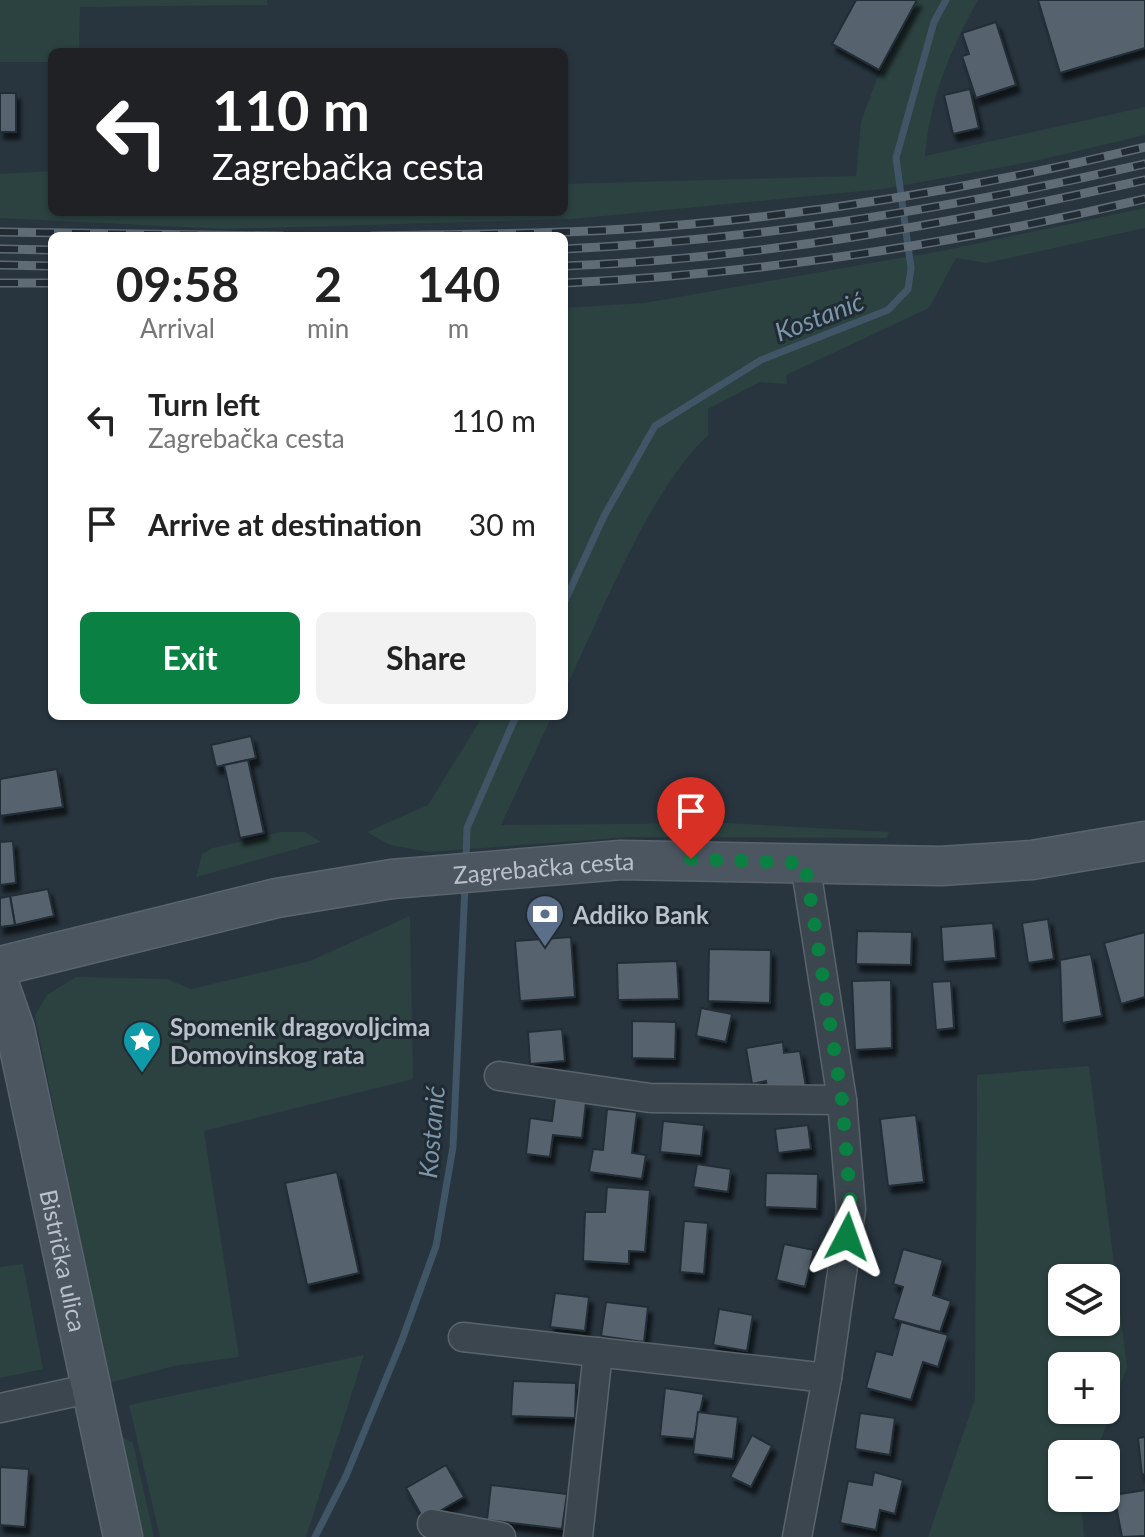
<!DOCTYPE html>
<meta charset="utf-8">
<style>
body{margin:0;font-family:Lato,sans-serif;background:#f2f2f2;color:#222;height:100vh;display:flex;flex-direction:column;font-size:30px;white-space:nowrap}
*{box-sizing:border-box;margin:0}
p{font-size:26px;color:#767676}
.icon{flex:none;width:44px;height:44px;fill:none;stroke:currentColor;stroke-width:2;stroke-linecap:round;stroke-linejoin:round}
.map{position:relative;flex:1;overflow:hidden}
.sheet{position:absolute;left:48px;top:232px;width:520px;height:488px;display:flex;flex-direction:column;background:#fff;border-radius:12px;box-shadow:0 2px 6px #0004}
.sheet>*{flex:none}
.banner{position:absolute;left:48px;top:48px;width:520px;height:168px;border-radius:12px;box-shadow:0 2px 6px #0004;background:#202124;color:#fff;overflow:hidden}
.tools{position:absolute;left:1048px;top:1264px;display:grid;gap:16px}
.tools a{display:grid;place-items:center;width:72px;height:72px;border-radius:12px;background:#fff;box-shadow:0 2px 6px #0004;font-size:40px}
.pin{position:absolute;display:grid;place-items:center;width:68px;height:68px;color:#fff;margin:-82px -34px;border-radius:50% 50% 50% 0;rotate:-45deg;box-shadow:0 0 8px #0007}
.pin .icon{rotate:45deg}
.me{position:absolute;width:88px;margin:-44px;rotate:4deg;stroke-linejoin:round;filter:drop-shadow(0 0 6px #0008)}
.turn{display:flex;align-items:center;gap:28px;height:168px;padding:0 32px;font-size:36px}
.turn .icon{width:104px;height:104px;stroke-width:2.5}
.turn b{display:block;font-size:56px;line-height:68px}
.eta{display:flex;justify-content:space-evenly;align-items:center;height:136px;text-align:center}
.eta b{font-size:48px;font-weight:700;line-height:56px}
.action{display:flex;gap:16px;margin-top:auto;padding:16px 32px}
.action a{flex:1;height:92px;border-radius:12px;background:#0b8043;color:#fff;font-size:32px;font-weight:700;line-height:92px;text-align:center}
.action a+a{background:#f2f2f2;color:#222}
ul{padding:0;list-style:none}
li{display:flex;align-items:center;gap:24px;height:104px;padding:0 32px}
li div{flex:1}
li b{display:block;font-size:30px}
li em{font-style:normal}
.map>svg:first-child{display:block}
.green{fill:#2b4240;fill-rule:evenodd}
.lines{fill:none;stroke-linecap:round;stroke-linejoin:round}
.stream{stroke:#405566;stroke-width:7}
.building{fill:#57636e;stroke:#232d36;stroke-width:2;filter:url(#shadow)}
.minor-casing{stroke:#5a646c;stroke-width:31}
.secondary-casing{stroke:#5a646c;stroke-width:41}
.minor{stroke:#3c464f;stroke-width:28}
.secondary{stroke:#4b5661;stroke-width:38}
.rail-casing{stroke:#5f6b75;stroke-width:9}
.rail{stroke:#212b34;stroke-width:6;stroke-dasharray:18;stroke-linecap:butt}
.route{stroke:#0b8043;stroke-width:14;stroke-dasharray:0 25.2}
.labels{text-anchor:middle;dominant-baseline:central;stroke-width:6;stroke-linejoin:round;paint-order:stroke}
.street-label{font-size:24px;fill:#b9c1c9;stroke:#212b34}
.poi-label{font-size:24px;font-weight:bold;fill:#b9c1c9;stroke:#212b34;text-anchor:start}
.water-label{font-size:26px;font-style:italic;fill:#7c96a9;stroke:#212b34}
</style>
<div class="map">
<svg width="1145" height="1537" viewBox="0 0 1145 1537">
<defs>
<filter id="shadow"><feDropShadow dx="4" dy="7" stdDeviation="2" flood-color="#0009"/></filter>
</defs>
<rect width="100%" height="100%" fill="#28353f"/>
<!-- green -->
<g class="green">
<polygon points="0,0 267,0 267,5 80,7 79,52 52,52 52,62 0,62"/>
<path d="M917,0H978C950,50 930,98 925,156L1145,107V135L1035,161L883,189L572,219L224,229L0,218V174L52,171V212H564V184L856,176L861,122L876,81Z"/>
<path d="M1145,208V228L986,263L956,258L929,308L786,375L787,384L760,382L708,409V435C648,492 601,615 564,692V366L567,343L564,342V308L644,303L946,250Z"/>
<polygon points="483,716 552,716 501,825 727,823 889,832 887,838 631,837 428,852 390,845 367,832 428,805"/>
<polygon points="281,832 305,832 321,842 196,877 202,854 213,848"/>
<polygon points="410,916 413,1079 204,1131 239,1357 174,1366 109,1383 35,1015 47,995 76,977 167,979 191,989 310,961"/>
<path d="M1089,1066L1127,1367L1096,1454H1062V1498H1081L1084,1537H928L975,1399L977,1075ZM1062,1278H1106V1322H1062ZM1062,1366H1106V1410H1062Z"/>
<polygon points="23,1264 43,1369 0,1378 0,1267"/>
<polygon points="364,1355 306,1537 160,1537 129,1405"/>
<polygon points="119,1435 133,1443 154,1537 137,1537"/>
</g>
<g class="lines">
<!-- stream -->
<g class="stream">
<polyline points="564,603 604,516 655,426 761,360 888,310 908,289 911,268 896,158 934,22 946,0"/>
<polyline points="466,861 467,828 516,716"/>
<polyline points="315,1537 346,1476 402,1340 436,1246 453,1147 465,886"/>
</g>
</g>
<!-- building -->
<g class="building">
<polygon points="856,0 917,0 879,70 832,44"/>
<polygon points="1038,0 1145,0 1145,48 1060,73"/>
<polygon points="996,22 1016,85 976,98 962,56 969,54 962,33"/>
<polygon points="970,89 979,128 953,134 944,95"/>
<rect x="0" y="93" width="16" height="39"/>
<polygon points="251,736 256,758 216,767 211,745"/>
<polygon points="248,760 264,833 240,838 224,765"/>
<polygon points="57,769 63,807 0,816 0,779"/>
<polygon points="13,841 16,883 0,885 0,842"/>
<polygon points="48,889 54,916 15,925 10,896"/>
<polygon points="10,896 15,925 0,927 0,898"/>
<polygon points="1048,919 1054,959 1028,963 1022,923"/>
<polygon points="993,923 996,958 943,962 941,927"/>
<polygon points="857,931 912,932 911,965 856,964"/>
<polygon points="1145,932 1145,997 1121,1004 1104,943"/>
<polygon points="571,937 575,997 520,1001 515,941"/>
<polygon points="709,949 771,950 770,1003 708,1001"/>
<polygon points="1091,954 1102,1016 1062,1023 1060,960"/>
<polygon points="677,961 679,999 618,1000 617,963"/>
<polygon points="891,980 892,1048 855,1050 852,981"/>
<polygon points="951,981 954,1028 936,1030 932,982"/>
<polygon points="701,1008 732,1014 726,1042 696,1036"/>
<polygon points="632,1021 676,1022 675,1059 632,1058"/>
<polygon points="562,1029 565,1061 530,1064 528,1032"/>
<polygon points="783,1042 784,1053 800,1051 806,1087 768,1094 766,1081 752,1084 746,1048"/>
<polygon points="555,1098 586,1102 582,1138 553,1135 550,1157 526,1154 530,1118 552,1121"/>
<polygon points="607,1109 637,1112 632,1153 646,1155 642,1179 589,1172 593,1149 603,1150"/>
<polygon points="916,1115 924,1182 888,1186 880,1119"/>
<polygon points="663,1121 704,1125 701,1156 660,1152"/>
<polygon points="808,1125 811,1149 778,1153 775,1129"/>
<polygon points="697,1164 731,1169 728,1192 693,1187"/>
<polygon points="337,1172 359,1273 307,1285 285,1183"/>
<polygon points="766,1173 818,1174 817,1209 765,1207"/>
<polygon points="607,1187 650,1190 645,1252 629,1251 629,1264 583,1261 585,1212 605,1212"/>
<polygon points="684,1221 708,1223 704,1274 680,1272"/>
<polygon points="784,1244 814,1250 805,1287 776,1280"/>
<polygon points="903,1249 943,1260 933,1295 951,1301 940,1332 893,1319 903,1287 893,1284"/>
<polygon points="555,1293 589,1297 585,1331 550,1327"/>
<polygon points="606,1302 648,1307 644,1342 601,1336"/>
<polygon points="719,1309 753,1315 747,1351 713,1345"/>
<polygon points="901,1322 948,1335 938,1367 923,1362 911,1400 866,1388 876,1351 892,1355"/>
<polygon points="513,1381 576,1383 575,1418 511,1416"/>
<polygon points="665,1388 704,1394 694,1439 660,1436"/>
<polygon points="698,1412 738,1417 733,1459 693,1454"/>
<polygon points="860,1413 895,1418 890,1455 855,1449"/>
<polygon points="752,1435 772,1446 751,1487 730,1477"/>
<polygon points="1145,1437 1145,1474 1142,1475 1138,1438"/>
<polygon points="446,1465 464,1497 424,1520 406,1488"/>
<polygon points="0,1467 29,1469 25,1527 0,1525"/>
<polygon points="874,1472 903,1480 895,1514 880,1510 876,1530 840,1523 848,1481 872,1485"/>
<polygon points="491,1485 567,1494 562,1529 487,1520"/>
<polygon points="1145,1490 1145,1536 1122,1537 1114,1495"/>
</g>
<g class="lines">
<defs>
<g id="minor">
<polyline points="499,1076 650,1098 842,1100"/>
<polyline points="463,1337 827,1378"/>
<polyline points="0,1408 92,1388"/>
<polyline points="432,1524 501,1537"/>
<polyline points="578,1537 598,1352"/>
<polyline points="797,1537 827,1378 851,1209 842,1100 805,863"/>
</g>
<g id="secondary">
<path id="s1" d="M0,966L277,898L392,879L621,860L941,866L1032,860L1145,841"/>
<path id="s2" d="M0,986L15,1029L123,1537"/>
</g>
</defs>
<!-- minor casing -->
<use href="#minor" class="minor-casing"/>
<!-- secondary casing -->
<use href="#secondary" class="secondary-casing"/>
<!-- minor -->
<use href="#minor" class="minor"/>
<!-- secondary -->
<use href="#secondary" class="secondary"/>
<defs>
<g id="rail">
<polyline points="0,232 282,236"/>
<path d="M372,236C479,234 586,234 692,224C844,210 997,183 1145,147"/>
<polyline points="0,249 52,250"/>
<path d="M564,249C760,240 954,208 1145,164"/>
<polyline points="0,265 52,266"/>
<path d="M564,266C760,259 954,223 1145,180"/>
<polyline points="0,283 52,283"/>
<path d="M564,283C759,274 955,244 1145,199"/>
</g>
</defs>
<!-- rail casing -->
<use href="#rail" class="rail-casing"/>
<!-- rail -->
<use href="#rail" class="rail"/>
</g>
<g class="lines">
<!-- route -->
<polyline class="route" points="691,859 805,863 842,1100 851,1209 847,1237"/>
</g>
<!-- icons -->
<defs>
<symbol id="bank-pin" viewBox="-11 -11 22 30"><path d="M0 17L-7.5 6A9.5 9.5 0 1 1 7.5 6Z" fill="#5c6f8a" stroke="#212b34"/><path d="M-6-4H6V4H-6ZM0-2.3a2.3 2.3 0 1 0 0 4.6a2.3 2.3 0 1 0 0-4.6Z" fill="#fff"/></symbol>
<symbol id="sight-pin" viewBox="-11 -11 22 30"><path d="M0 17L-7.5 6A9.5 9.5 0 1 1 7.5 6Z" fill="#0f9aa8" stroke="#212b34"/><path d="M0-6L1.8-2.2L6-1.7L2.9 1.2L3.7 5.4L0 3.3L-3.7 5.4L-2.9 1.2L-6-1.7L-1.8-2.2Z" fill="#fff"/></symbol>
</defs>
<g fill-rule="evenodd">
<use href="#bank-pin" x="523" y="892" width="44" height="60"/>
<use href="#sight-pin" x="120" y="1018" width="44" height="60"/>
</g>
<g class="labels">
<!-- street labels -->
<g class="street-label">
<text stroke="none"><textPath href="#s1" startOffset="554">Zagrebačka cesta</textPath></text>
<text stroke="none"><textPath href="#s2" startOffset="282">Bistrička ulica</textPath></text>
</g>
<!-- poi labels -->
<g class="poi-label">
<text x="573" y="914">Addiko Bank</text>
<text x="170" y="1026">Spomenik dragovoljcima<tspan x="170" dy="28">Domovinskog rata</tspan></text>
</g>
<!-- water labels -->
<g class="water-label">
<text transform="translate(819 316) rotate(-21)">Kostanić</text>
<text transform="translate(431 1132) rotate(-85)">Kostanić</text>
</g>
</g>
</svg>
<div class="tools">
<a><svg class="icon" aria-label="layers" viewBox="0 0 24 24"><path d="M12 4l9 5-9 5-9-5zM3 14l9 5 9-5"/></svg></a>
<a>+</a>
<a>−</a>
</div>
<div class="pin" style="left:691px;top:859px;background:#d93025"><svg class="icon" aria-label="arrive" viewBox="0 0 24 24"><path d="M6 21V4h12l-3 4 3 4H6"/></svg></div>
<svg class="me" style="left:847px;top:1237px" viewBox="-20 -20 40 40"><path d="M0-17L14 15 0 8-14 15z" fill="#0b8043" stroke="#fff" stroke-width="4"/></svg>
<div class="banner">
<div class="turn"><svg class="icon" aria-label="left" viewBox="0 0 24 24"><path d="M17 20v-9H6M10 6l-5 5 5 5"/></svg><div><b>110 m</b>Zagrebačka cesta</div></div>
</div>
<section class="sheet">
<div class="eta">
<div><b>09:58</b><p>Arrival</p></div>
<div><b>2</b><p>min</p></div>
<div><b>140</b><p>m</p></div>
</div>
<ul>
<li><svg class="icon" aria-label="left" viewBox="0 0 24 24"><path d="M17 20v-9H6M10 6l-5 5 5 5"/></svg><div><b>Turn left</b><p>Zagrebačka cesta</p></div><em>110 m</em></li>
<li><svg class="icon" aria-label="arrive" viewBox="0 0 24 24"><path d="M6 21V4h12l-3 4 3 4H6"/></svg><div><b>Arrive at destination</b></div><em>30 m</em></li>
</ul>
<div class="action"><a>Exit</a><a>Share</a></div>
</section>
</div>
